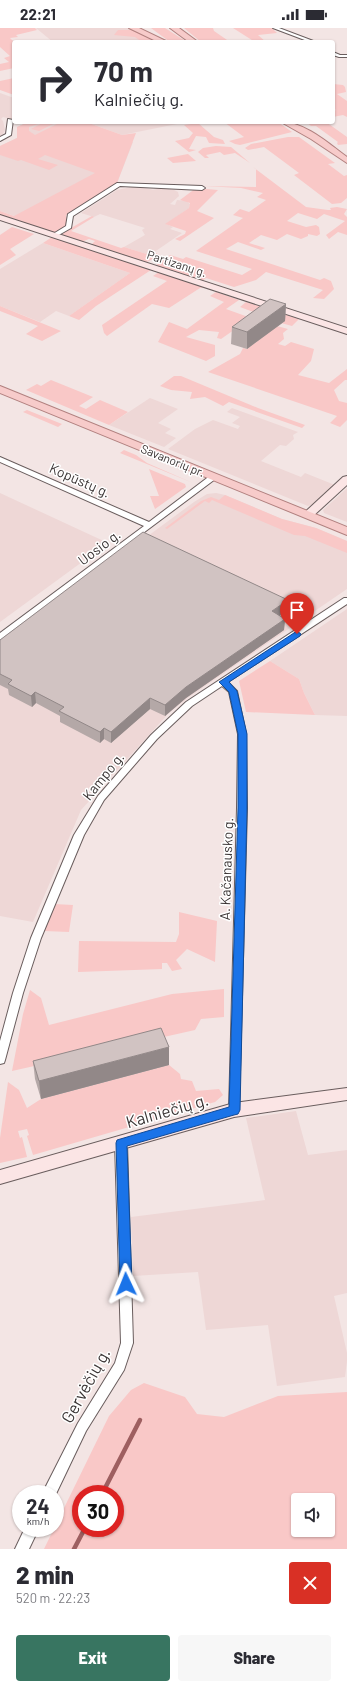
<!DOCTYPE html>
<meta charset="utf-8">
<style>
body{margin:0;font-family:Barlow,sans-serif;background:#f7f7f7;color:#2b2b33;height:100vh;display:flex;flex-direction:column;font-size:15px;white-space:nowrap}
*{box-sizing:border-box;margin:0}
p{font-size:13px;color:#7c7c81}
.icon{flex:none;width:22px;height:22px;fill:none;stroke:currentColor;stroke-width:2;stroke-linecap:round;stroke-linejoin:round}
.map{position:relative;height:1521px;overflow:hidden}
.panel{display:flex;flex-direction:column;background:#fff;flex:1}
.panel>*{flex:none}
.top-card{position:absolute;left:12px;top:12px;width:323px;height:84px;border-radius:4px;box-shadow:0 1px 3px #0004;background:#fff;color:#2b2b33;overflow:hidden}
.controls{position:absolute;left:291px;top:1465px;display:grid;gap:8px}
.controls a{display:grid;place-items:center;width:44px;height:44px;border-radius:4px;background:#fff;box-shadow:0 1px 3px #0004;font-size:20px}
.speed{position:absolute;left:12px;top:1457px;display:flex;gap:8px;font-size:20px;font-weight:700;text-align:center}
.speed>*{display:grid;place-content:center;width:52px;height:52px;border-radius:50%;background:#fff;box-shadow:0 1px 3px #0004;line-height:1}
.speed small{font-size:10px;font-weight:400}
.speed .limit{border:6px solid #d22;background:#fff;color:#111}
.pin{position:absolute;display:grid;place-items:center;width:34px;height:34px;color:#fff;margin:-41px -17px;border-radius:50% 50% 50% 0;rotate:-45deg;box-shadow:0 0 4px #0007}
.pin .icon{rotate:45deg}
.me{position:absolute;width:44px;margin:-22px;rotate:358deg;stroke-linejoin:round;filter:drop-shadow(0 0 3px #0008)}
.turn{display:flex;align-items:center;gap:14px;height:84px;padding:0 16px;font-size:18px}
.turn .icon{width:52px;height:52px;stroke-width:2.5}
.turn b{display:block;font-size:28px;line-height:34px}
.round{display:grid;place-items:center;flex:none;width:42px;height:42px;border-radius:4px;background:#f7f7f7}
.headline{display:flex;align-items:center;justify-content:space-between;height:68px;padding:0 16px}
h1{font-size:24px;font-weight:800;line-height:30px}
.button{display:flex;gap:8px;margin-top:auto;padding:8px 16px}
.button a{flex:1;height:46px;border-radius:4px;background:#387561;color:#fff;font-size:16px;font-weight:800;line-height:46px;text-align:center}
.button a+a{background:#f7f7f7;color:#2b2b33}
.status{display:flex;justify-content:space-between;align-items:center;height:28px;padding:0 20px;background:#fff;direction:ltr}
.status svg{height:11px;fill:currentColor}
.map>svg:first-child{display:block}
.built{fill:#eed7d6}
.green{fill:#f9c8c7;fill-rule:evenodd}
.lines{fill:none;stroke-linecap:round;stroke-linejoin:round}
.stream{stroke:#9e5f60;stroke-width:4.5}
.street-casing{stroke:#695d5d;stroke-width:2}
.secondary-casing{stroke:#695d5d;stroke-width:2}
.primary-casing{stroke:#b1807f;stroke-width:2}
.street{fill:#fff;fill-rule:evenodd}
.secondary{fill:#fbe5e5;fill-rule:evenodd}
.primary{fill:#f7cbca;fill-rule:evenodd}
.wall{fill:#b4a8a7}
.shaded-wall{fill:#928888}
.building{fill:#d1c3c2;stroke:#928888}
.route{fill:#1a73e8;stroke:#114b97}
.labels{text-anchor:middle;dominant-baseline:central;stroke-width:3;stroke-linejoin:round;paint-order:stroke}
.far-street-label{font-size:12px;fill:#3b3535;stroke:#fff}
.street-label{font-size:14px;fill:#3b3535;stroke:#fff}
.near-street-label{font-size:17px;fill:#3b3535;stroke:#fff}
</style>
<div class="status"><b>22:21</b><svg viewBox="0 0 49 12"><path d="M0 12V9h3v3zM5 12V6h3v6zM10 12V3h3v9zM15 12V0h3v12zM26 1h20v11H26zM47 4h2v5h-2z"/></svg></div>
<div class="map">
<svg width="347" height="1521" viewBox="0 0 347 1521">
<rect width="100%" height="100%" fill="#f3e5e4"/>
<!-- built -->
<g class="built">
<polygon points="36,0 128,0 148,8 157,14 53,14"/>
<polygon points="0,65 14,70 14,92 3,89 1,91 3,93 5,102 3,106 0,108"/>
<polygon points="28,94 73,94 133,114 117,155 47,199 0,183 0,118 17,110 17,99"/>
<polygon points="86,94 187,94 122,107"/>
<polygon points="131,159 142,159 153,162 162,160 174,162 178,164 179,168 170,176 175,177 177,172 186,173 190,176 189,180 166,196 173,199 170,201 182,205 150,227 124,219 145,207 142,202 145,200 100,186 94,189 81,185 117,162"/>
<polygon points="43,215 130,245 69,288 56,283 40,294 0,278 0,241"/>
<polygon points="150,370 178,381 158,395 171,401 165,405 176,410 164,419 109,397"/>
<polygon points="232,380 298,404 293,407 294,411 286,418 280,417 261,433 301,449 305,445 335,457 312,477 308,478 168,421 195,401 213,392 238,401 240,398 232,395 240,389 227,384"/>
<polygon points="347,460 347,494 324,485 323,482"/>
<polygon points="0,465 108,515 0,594"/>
<polygon points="216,465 225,467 282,491 316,500 347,513 347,561 189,669 169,685 81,782 33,894 0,888 0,617 194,474 207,466"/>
<polygon points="347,581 347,688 315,687 304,665 299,651 270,633"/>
<polygon points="296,1083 308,1127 347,1122 347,1265 334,1268 347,1325 347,1333 345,1349 277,1358 268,1297 206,1302 198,1244 133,1248 131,1189 265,1172 246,1090"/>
</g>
<!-- green -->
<g class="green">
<polygon points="0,0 35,0 37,2 16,7 18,9 10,10 14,14 14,40 0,43 0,36 9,34 4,30 10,28 0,19"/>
<polygon points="151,0 165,0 187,14 170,14"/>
<polygon points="184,0 217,0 213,0 214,3 230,14 201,14"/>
<polygon points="233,0 272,0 277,5 258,7 266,14 255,14"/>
<polygon points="118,2 133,2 157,14 142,14 135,9 114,7"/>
<polygon points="14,50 14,67 0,62 0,53"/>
<polygon points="333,56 343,57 345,59 346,64 337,66 347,73 347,89 343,87 333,89 333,83 336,82 333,80"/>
<polygon points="28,94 45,94 53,96 39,103 31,101 44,94 29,99 29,103 35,107 57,96 51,94 86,94 122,107 136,105 117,155 66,187 68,197 56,205 0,187 0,183 14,188 95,145 45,127 38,131 58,137 49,142 21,132 18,133 0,127 0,118 17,110 17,99"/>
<polygon points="224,94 278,94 292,104 240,117 235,116 229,113 244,109"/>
<polygon points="306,94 326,94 347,109 347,116 338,117 337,115 338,114 316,98 311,98"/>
<polygon points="198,95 214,109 223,112 225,116 209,115 206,109 196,108 189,121 196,122 189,124 175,113 189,110 193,105 184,97"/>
<polygon points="288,109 299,109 335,135 328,136 344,148 347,147 347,170 341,175 332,176 294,147 299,145 264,119 248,122 245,120 251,116"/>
<polygon points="216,118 231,119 250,135 235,125 224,127 220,124 206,127 209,130 205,130 198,124 203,120"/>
<polygon points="188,126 196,133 173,135 167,130"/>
<polygon points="253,139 306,179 328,182 331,182 330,180 337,179 347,181 344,186 347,189 347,207 338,204 329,211 326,207 345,193 324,186 317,191 298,185 287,193 306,199 316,197 319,199 320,206 317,208 308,206 308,208 301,211 287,206 277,212 261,207 249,215 265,220 261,222 238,214 226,221 320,252 324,250 331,253 334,261 324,271 313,270 323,262 266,244 256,252 234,259 206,250 202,253 155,238 170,227 183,231 186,229 242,247 252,241 196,223 243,190 233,187 240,181 249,184 266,172 257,169 263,165 241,160 203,158 256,159 256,141"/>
<polygon points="196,160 218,162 197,183 214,190 180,213 175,211 185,206 186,203 165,196 189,180 190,175 180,172"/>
<polygon points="92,188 94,189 71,203 121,220 124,219 150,227 154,224 160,227 145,235 94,218 92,216 95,213 89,211 81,214 62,207 64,204"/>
<polygon points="12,199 34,206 10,221 16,227 0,237 0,207"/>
<polygon points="52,209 151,242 96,278 79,292 69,288 130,245 43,215"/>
<polygon points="159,244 205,259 200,260 169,280 152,276 107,308 104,305 102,297 167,253 153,248"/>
<polygon points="216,264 239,272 226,281 251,290 221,311 217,310 219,304 199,302 186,309 215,317 215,328 206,333 158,314 169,294 187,301 224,274 210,268"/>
<polygon points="246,274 299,291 292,298 281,295 284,292 267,289 240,279"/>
<polygon points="0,278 61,303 42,313 26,306 38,298 0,283"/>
<polygon points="277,298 288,301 283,305 284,311 278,316 285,318 291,314 314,321 311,333 298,347 329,355 347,341 347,352 345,352 334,362 339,373 347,375 347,392 340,399 330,395 337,388 208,344 240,326 243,320 247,321"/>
<polygon points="174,348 181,348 258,380 305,397 302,400 229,374 223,378 205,369 190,371 192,364 171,362 160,358"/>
<polygon points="51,352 93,369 79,378 86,381 100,372 128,384 109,397 26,362 37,356 41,358"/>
<polygon points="27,382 62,396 58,399 23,384"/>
<polygon points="124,422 136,427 147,435 193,455 120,425"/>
<polygon points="149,441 185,456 186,459 155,481 150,468 159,468"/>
<polygon points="225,467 282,491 316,500 347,513 347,525 305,508 294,507 212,472 209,475 205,473 167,501 165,500 201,473 211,469 219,472"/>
<polygon points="270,633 299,651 304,665 315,687 246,684 239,653"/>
<polygon points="54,876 73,877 69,904 44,903"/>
<polygon points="179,884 217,893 215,934 187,921 176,932 182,941 172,943 167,935 162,935 162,941 78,944 79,913 176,914 179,906"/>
<polygon points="224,961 224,989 201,991 195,1002 12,1043 23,986 30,962 41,970 49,997 172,966"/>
<polygon points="169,1037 180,1046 181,1051 192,1053 196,1063 219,1061 223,1067 215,1074 33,1127 27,1108 29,1107 27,1101 18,1103 20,1110 22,1109 27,1129 0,1135 0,1110 8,1054 19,1062 27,1080 41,1071"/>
<path d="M144,1355L185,1369L197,1386L224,1389L278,1368L347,1364V1521H44L109,1388L131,1362ZM81,1466H115V1500H81ZM298,1472H328V1502H298Z"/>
</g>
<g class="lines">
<!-- stream -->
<g class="stream">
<polyline points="102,1466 140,1392"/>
<polyline points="74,1521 85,1500"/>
</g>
<defs>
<g id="street">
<polygon points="273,0 279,0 316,14 310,14"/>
<polygon points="333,24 340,27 347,27 347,29 339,29 333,27"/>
<polygon points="8,91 13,92 11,107 0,113 0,109 6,106"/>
<polygon points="117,155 202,158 205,160 202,162 120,158 73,188 71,200 57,208 53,208 53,206 66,198 68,186"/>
<polygon points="0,429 149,494 211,447 217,447 218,449 0,612 0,605 144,498 0,434"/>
<polygon points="344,570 347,570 347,576 228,654 237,663 246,706 247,780 239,1082 238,1085 234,1087 230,1085 229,1082 237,780 238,706 229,664 222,658 192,678 157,711 104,772 84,807 41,910 23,965 5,1032 4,1035 0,1036 0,1013 13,965 31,910 74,807 98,768 151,707 186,674"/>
<polygon points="121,1110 125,1112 127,1115 133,1315 124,1342 86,1403 55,1468 55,1466 42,1466 78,1395 115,1335 121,1315 115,1115 117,1112"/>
<polygon points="25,1500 39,1500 29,1521 15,1521"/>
</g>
<g id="secondary">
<polygon points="0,187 347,300 347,306 0,192"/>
<polygon points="347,448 347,457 312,489 304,489 303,487 304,485 343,449"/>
<polygon points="347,1060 347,1072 234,1089 0,1156 0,1142 234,1075"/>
</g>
<g id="primary">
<polygon points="129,0 139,0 168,14 158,14"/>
<polygon points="170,0 179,0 198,14 189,14"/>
<path d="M281,94C305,94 328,115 347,129V135L311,111Z"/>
<polygon points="0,358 347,499 347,507 0,365"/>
</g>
</defs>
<!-- street casing -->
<use href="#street" class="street-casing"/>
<!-- secondary casing -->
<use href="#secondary" class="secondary-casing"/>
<!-- primary casing -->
<use href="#primary" class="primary-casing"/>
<!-- street -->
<use href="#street" class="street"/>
<!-- secondary -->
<use href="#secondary" class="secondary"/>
<!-- primary -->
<use href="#primary" class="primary"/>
</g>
<!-- wall -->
<g class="wall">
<polygon points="286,276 285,293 247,321 231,316 232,299"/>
<polygon points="287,582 280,588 285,591 284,602 186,670 165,688 150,681 111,715 104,711 100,715 60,694 60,688 36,675 32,679 9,667 8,661 0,657 0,612"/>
<polygon points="33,1033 169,1037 41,1071 35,1051"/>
</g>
<!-- shaded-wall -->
<g class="shaded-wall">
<polygon points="286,276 285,293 247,321 247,304"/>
<polygon points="288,572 287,582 271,594 272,583"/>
<polygon points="285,591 284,602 186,670 165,688 165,677 186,659"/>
<polygon points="35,664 36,675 32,679 31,668"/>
<polygon points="150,670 150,681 111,715 111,704"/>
<polygon points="104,700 104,711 100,715 100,704"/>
<polygon points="169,1019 169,1037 41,1071 39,1053"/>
</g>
<!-- building -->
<g class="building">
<polygon points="270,271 286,276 247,304 232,299"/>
<polygon points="143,504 288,572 272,583 285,591 186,659 165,677 150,670 111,704 104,700 100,704 59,683 64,679 35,664 31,668 8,656 12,652 0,646 0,612"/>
<polygon points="161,1000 169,1019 39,1053 33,1033"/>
</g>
<!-- route -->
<polygon class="route" points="297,603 301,606 300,608 229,654 237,663 247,706 247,780 240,1082 238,1086 234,1087 127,1118 132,1256 130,1260 126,1261 121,1260 120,1256 116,1115 117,1112 229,1079 238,780 238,706 229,664 219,654"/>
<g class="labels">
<!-- far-street labels -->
<g class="far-street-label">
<text transform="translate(177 235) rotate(18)">Partizanų g.</text>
<text transform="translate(173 432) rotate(22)">Savanorių pr.</text>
</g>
<!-- street labels -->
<g class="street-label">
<text transform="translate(80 452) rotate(24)">Kopūstų g.</text>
<text transform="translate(99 519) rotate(-37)">Uosio g.</text>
<text transform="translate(103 748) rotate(-51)">Kampo g.</text>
<text transform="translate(226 841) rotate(-88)">A. Kačanausko g.</text>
</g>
<!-- near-street labels -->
<g class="near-street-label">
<text transform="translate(167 1082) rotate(-16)">Kalniečių g.</text>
<text transform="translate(85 1357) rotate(-61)">Gervėčių g.</text>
</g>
</g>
</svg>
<div class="controls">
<a><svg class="icon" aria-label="sound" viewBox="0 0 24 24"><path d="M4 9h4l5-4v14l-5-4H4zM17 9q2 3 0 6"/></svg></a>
</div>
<div class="speed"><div>24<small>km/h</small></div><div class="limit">30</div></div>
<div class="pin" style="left:297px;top:606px;background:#d93025"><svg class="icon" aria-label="arrive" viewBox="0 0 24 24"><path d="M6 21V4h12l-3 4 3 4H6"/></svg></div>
<svg class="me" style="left:126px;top:1256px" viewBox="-20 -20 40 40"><path d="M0-17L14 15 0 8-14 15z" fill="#1a73e8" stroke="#fff" stroke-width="4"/></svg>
<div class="top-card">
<div class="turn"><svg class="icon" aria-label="right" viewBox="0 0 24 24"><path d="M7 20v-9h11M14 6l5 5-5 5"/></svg><div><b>70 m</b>Kalniečių g.</div></div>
</div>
</div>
<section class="panel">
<div class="headline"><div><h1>2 min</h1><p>520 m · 22:23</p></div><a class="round" style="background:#d93025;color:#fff"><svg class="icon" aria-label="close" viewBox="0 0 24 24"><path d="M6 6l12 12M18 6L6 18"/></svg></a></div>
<div class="button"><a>Exit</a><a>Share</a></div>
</section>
